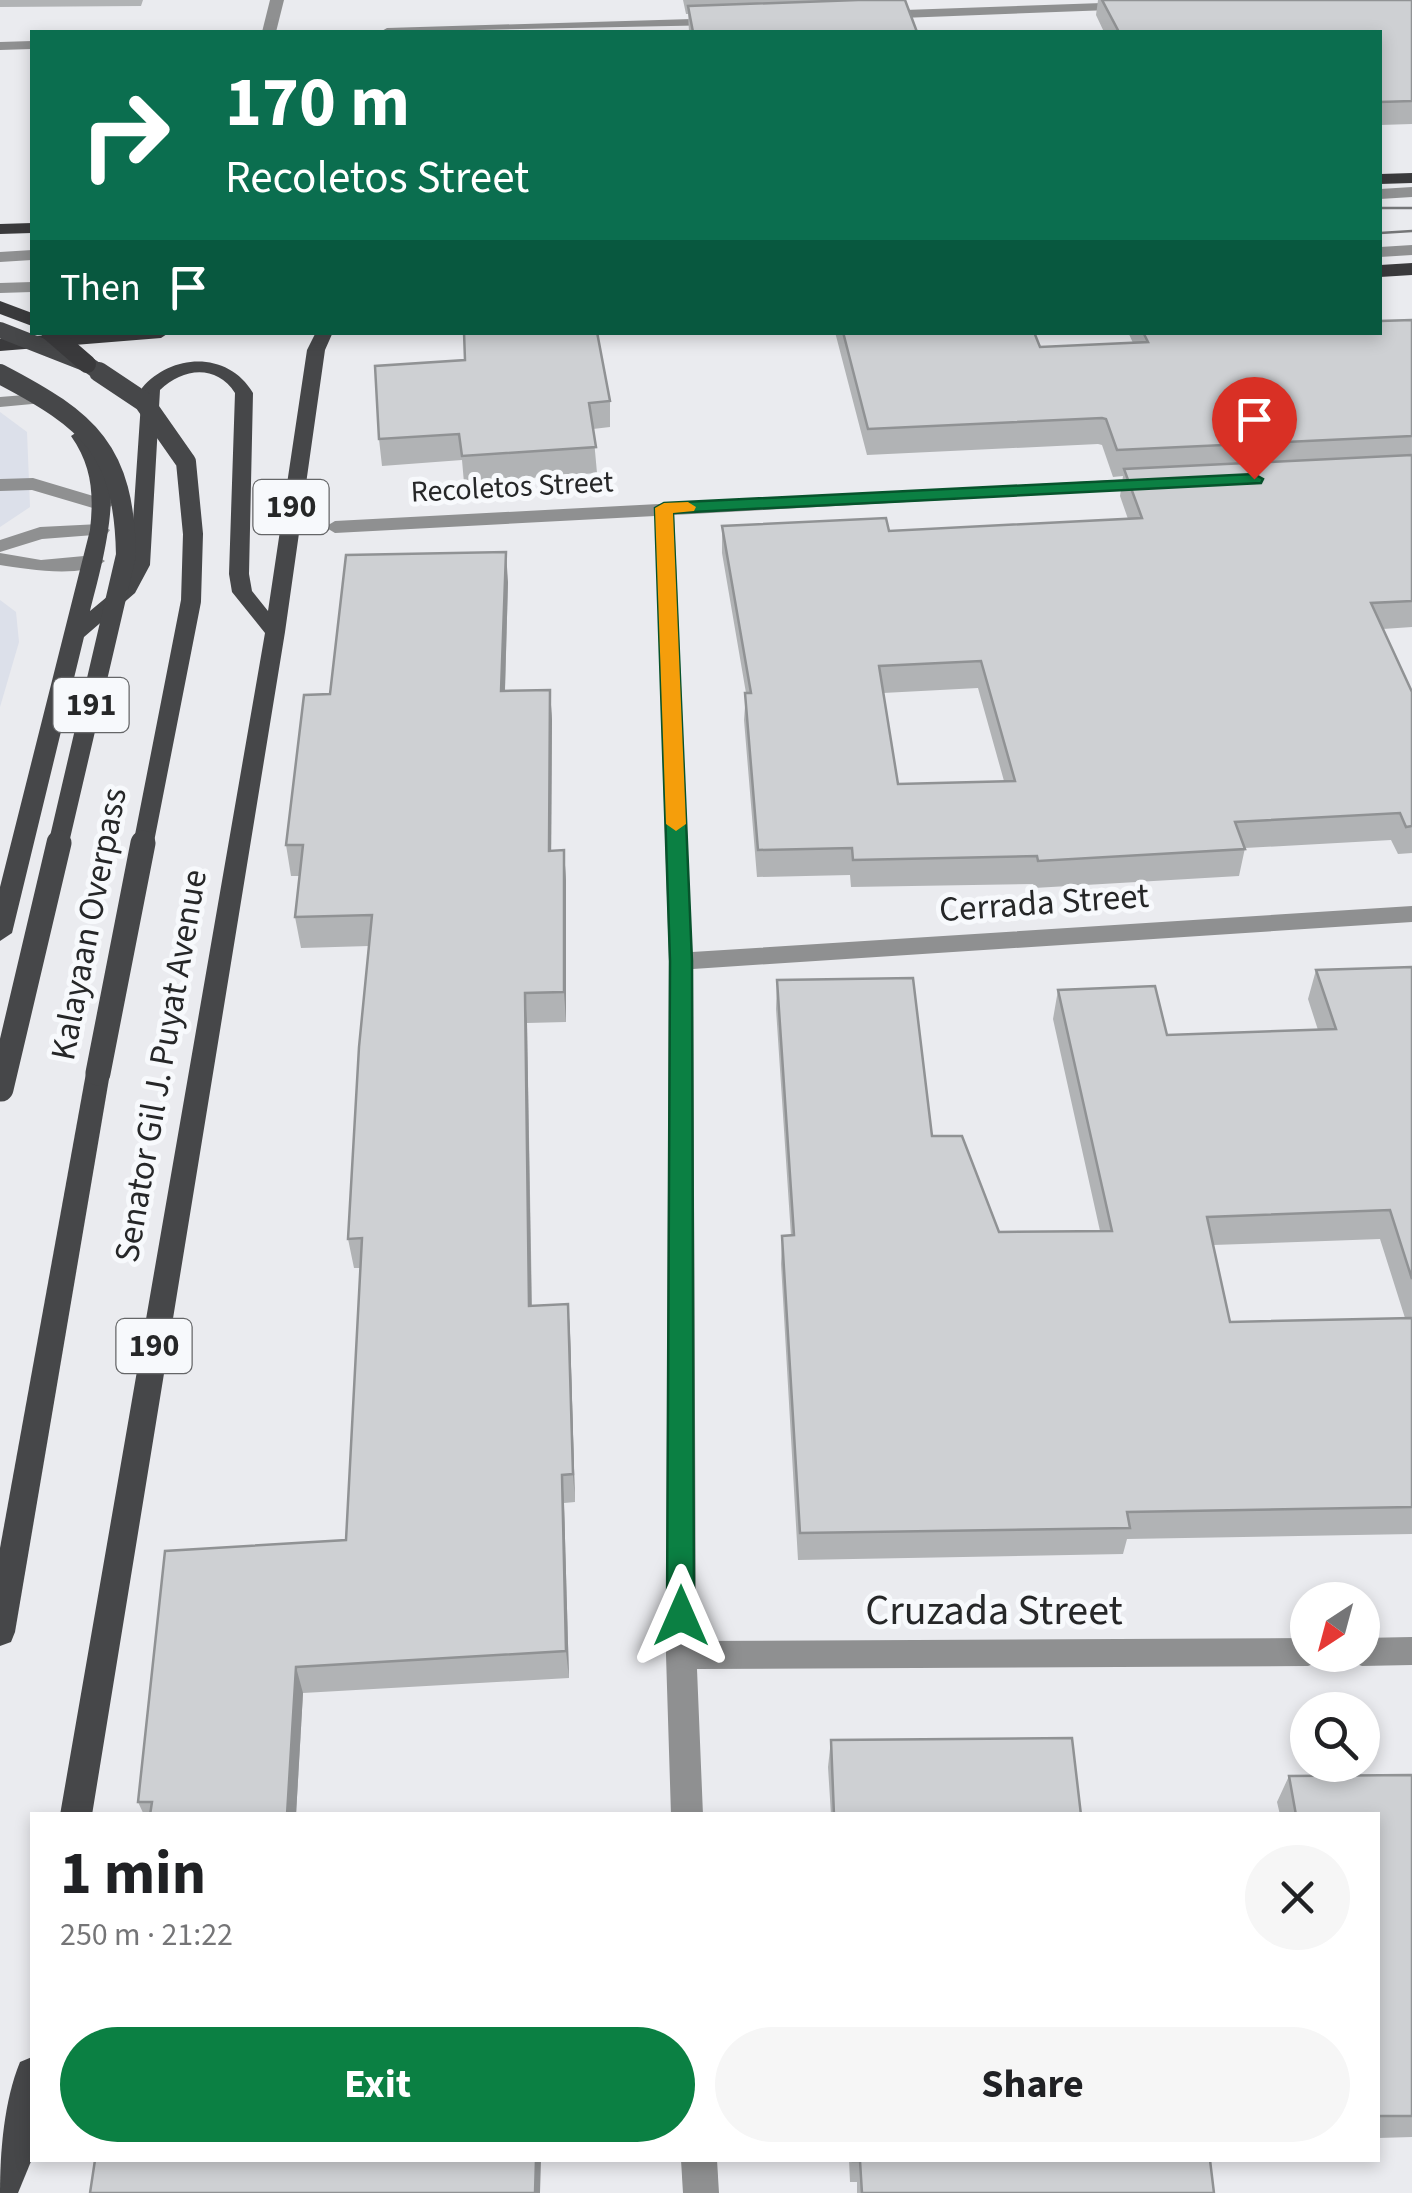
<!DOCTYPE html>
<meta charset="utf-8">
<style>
body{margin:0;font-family:"Source Sans 3",sans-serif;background:#f6f6f6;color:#202124;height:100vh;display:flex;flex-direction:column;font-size:38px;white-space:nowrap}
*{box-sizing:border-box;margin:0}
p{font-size:32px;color:#757577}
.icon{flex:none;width:55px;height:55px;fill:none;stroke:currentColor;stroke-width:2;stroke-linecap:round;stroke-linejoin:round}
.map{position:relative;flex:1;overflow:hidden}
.sheet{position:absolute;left:30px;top:1812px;width:1350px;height:350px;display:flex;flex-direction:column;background:#fff;border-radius:0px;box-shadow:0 5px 15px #0003}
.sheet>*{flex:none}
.banner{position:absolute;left:30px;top:30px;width:1352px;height:305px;border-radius:0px;box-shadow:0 5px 15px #0003;background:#0b6e4f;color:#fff;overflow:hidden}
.needle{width:65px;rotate:216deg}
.controls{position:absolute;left:1290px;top:1582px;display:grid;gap:20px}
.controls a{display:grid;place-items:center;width:90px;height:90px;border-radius:50%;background:#fff;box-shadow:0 5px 15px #0003;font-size:50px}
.pin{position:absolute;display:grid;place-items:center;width:85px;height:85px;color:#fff;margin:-102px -42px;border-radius:50% 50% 50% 0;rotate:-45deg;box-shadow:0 0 10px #0007}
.pin .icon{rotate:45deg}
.me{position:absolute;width:110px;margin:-55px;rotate:0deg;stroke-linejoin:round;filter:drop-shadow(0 0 8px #0008)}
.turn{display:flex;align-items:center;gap:35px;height:210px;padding:0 30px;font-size:45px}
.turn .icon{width:130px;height:130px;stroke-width:2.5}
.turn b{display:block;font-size:70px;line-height:85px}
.then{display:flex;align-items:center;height:95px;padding:0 30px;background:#0003;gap:20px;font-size:38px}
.round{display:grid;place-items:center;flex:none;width:105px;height:105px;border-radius:52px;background:#f6f6f6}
.head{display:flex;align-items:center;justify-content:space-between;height:170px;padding:0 30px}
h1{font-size:60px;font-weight:700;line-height:75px}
.primary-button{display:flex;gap:20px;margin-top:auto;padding:20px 30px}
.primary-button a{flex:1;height:115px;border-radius:60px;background:#0b8043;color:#fff;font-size:40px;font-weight:700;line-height:115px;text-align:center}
.primary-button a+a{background:#f6f6f6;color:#202124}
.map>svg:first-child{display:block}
.built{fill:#dce0ea}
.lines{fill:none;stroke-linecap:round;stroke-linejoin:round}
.service{fill:#8f9091;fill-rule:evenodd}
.minor{fill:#8f9091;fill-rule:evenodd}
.primary{fill:#464749;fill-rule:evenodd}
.trunk{fill:#3a3a3c;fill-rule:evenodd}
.tram{stroke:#757678;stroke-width:2.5}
.primary-bridge-far2{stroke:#464749;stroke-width:16}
.primary-bridge-far1{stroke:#464749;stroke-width:20}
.primary-bridge{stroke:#464749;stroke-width:25}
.trunk-bridge{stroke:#3a3a3c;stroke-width:18}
.wall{fill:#b1b3b5;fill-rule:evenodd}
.shaded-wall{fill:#909294}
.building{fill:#ced0d3;stroke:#909294;stroke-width:2.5;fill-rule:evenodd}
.route{fill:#0b8043;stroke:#07532c;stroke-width:2.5}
.slow{fill:#f59e0b}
.labels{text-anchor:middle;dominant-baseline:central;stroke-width:10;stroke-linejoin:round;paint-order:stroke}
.far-street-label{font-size:30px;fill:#262728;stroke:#f7f9fc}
.shield{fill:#f7f9fc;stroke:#656668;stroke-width:2.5}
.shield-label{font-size:32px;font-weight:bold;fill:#262728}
.street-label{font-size:35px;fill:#262728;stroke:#f7f9fc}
.near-street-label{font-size:42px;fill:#262728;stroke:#f7f9fc}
</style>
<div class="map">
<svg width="1412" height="2193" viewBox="0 0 1412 2193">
<rect width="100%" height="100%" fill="#eaebef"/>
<!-- built -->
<g class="built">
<polygon points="0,412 27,432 30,507 0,527"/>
<polygon points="0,600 16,612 19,642 0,707"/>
</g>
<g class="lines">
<!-- service -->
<g class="service">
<polygon points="1412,187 1412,197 1380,199 1380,189"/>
<polygon points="1412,245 1412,255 1380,257 1380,247"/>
<polygon points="32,250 32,260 0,262 0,252"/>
<polygon points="32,282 32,292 0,293 0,283"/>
<polygon points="37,394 46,399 43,403 0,407 0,397"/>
<polygon points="33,478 110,501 113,505 103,511 32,490 0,491 0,479"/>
</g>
<!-- minor -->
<g class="minor">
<polygon points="270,0 284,0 276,32 262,32"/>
<polygon points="1131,2 1138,6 1136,9 876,19 869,15 876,11"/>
<polygon points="726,18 728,21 721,25 380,32 387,28"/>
<polygon points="32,41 32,49 0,50 0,42"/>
<polygon points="1152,478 1161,484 1159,488 674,515 692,952 1412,906 1412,922 693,969 696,1641 1308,1638 1308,1655 1322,1655 1319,1662 1308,1666 697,1669 703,1815 671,1815 666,1655 669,961 655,516 335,533 325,527 335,521"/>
<polygon points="100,524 110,530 107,534 42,539 0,552 0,540 40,527"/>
<path d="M0,553L41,560L95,555L105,561C83,579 27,569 0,565Z"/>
<polygon points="1412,1637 1412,1665 1362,1666 1351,1662 1348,1655 1362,1655 1362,1638"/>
<polygon points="681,2160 717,2160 719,2193 683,2193"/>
</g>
<!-- primary -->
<g class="primary">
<path d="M316,332H333L325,350L285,632L92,1815H60L265,633L232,592L229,574L235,393C216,364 183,368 160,390L150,565L135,593L84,637L12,933L0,941V887L90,530C94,494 92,466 71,436L80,430C137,451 100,570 90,611L120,586L130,565L142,388C172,353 228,351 253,393L249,574L252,591L268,611L307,350Z"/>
<polygon points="98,1064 107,1067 110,1073 15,1632 11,1642 0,1646 0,1548 86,1073 89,1067"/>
<path d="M32,2057V2159L18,2193H0C0,2151 4,2101 20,2062Z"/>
</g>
<!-- trunk -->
<g class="trunk">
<polygon points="1412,173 1412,183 1380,184 1380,174"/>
<polygon points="32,223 32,233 0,234 0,224"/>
<polygon points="1412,263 1412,275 1380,277 1380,265"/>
<polygon points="0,301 32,313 32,326 0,314"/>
<polygon points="83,332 170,332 161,338 0,351 0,339"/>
</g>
<!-- tram -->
<g class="tram">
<polyline points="1380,208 1412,208"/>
<polyline points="1380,233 1412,231"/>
</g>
<!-- primary-bridge-far2 -->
<polyline class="primary-bridge-far2" points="0,330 87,364 102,374"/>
<!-- primary-bridge-far1 -->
<g class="primary-bridge-far1">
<polyline points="99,372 144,402 186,462 193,534 191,601 143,846"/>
<path d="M0,374C90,421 124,450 126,555L58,846"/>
</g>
<!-- primary-bridge -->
<g class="primary-bridge">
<polyline points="98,1073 143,843"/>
<polyline points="1,1089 59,843"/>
</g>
<!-- trunk-bridge -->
<polyline class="trunk-bridge" points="50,332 87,364"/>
</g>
<!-- wall -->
<g class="wall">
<polygon points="0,0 143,0 141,6 0,7"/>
<polygon points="683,0 905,0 917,32 689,32 688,14 686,14"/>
<polygon points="1098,0 1412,0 1412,124 1380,125 1380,32 1104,32 1096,15"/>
<path d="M1412,320V627L1383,629L1412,692V853L1398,854L1391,840L1245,848L1239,876L1034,888L1033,884L851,887L850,875L757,877L744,720L746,693L722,553V526L889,531L1128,519L1120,496L1123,476L1113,477L1102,445L1098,444L867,455L835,332H1034L1040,347L1133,343L1128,332H1380ZM978,688L1004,781L898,784L883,693Z"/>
<polygon points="465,360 610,401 610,427 593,429 597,473 464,483 462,460 382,466 379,439"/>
<polygon points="508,582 505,691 550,690 552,720 551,851 564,850 566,881 566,1022 527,1023 532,1306 568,1304 570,1333 575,1502 564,1503 569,1678 303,1693 296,1815 144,1815 138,1802 346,1540 360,1268 354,1268 348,1239 369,946 301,948 295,917 300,876 291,876 286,845"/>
<path d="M1412,967V1534L1127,1539L1123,1554L798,1560L781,1264L782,1236H791L776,1009L777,980L932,1136L999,1232L1100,1231L1053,1019L1058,990L1167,1035L1318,1030L1308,999L1316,970ZM1380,1239L1405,1318L1230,1322L1213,1245Z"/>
<polygon points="831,1740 1081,1815 831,1815 828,1767"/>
<polygon points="1412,1775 1412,2137 1378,2138 1378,1815 1280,1815 1277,1802 1289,1776"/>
<polygon points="849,2160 1210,2160 1214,2193 857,2193 857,2182 850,2182"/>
</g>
<!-- shaded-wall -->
<g class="shaded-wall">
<polygon points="506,552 508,582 504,721 501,691"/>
<polygon points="550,690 552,720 551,881 549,851"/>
<polygon points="564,850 566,881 566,1022 564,992"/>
<polygon points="525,993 527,1023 532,1335 529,1306"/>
<polygon points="568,1304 570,1333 575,1502 573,1474"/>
<polygon points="562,1475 564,1503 569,1678 566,1651"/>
<polygon points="296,1667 303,1693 296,1815 287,1815"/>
<polygon points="536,2160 541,2160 540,2193 535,2193"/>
</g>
<!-- building -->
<g class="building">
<polygon points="858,0 905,0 917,32 693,32 688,6"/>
<polygon points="1102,0 1412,0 1412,101 1380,102 1380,32 1119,32"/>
<polygon points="1412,320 1412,436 1117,450 1106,419 1102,418 868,429 843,332 1034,332 1040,347 1148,342 1143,332 1380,332 1380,321"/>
<polygon points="464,332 597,332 610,401 589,403 596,447 462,456 459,434 379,439 375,366 465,360"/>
<path d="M1412,455V601L1371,603L1412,692V826L1406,827L1400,813L1235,822L1245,849L1038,861L1037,856L853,860L852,848L758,850L745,693H751L722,526L886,518L889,531L1142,518L1124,469ZM981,661L1015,781L898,784L879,666Z"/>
<polygon points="506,552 501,691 550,690 549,851 564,850 564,992 525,993 529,1306 568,1304 573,1474 562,1475 566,1651 296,1667 287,1815 150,1815 152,1802 138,1802 165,1551 346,1540 362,1238 348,1239 359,1047 372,915 295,917 303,845 286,845 304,695 330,694 346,555"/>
<polygon points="1412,967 1412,1279 1390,1210 1207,1217 1230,1322 1412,1318 1412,1507 1127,1512 1130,1528 800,1533 782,1236 794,1235 777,980 913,978 932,1136 962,1136 999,1232 1112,1231 1058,990 1155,986 1167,1035 1336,1029 1316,970"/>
<polygon points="1072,1738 1081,1815 834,1815 831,1740"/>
<polygon points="1412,1775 1412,2116 1378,2116 1378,1815 1296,1815 1289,1776"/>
<polygon points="95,2160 536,2160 535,2193 90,2193"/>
<polygon points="853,2160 1210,2160 1214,2193 862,2193 860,2161 853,2161"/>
</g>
<!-- route -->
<polygon class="route" points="1254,474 1263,479 1261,483 673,513 692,961 694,1616 690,1625 681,1629 671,1625 667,1616 670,961 655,508 664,503"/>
<!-- slow -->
<polygon class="slow" points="688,502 696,507 694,511 673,513 686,824 676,831 666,824 655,508 664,503"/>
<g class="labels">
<!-- far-street labels -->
<g class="far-street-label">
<text transform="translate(512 487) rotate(-3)">Recoletos Street</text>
</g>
<!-- shield labels -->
<g class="shield">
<rect x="253.5" y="480" width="75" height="54" rx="8"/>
<rect x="53.5" y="678" width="75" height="54" rx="8"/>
<rect x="116.5" y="1319" width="75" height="54" rx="8"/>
</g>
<g class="shield-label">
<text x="291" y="507">190</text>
<text x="91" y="705">191</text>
<text x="154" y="1346">190</text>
</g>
<!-- street labels -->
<g class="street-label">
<text transform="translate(1044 903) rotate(-4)">Cerrada Street</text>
<text transform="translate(89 924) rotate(-79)">Kalayaan Overpass</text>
<text transform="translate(161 1066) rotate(-80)">Senator Gil J. Puyat Avenue</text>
</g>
<!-- near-street labels -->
<g class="near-street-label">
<text x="994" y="1611">Cruzada Street</text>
</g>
</g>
</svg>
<div class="controls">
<a><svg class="needle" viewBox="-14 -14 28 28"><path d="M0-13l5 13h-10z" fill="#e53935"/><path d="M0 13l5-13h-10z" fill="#757577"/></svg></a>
<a><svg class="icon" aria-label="search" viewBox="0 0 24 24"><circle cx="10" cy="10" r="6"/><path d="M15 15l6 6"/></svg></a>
</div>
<div class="pin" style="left:1254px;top:479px;background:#d93025"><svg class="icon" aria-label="arrive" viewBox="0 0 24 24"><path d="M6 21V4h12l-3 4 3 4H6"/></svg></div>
<svg class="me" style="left:681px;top:1616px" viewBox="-20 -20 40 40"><path d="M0-17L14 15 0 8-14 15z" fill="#0b8043" stroke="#fff" stroke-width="4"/></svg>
<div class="banner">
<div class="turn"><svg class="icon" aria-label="right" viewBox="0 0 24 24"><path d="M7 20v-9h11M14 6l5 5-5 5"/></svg><div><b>170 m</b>Recoletos Street</div></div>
<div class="then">Then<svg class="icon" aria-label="arrive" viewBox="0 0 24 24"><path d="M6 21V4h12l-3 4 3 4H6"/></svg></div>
</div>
<section class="sheet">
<div class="head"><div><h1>1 min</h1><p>250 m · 21:22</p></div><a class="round"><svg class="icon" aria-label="close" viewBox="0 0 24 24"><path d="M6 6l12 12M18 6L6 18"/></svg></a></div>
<div class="primary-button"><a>Exit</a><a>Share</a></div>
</section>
</div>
